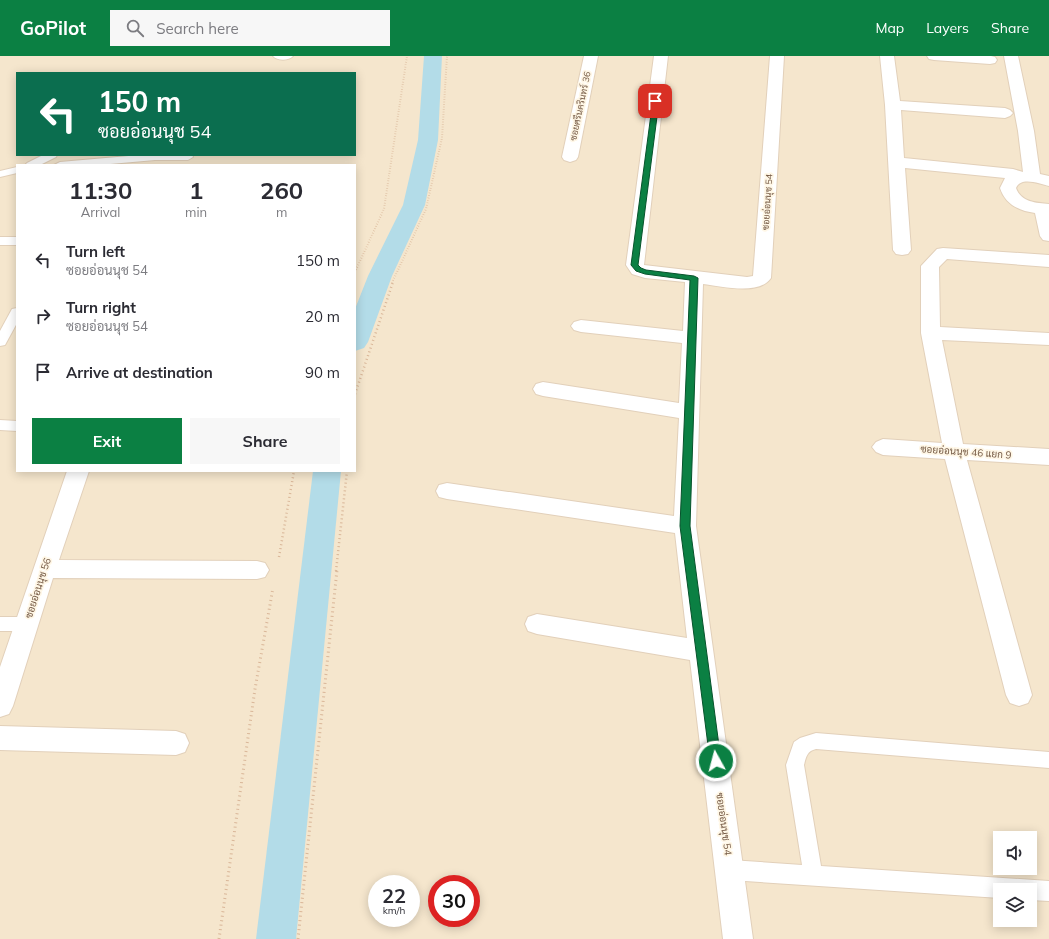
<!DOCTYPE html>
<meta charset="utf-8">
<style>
body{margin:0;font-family:Mulish,Sarabun,sans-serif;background:#f7f7f7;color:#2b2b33;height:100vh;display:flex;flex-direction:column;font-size:15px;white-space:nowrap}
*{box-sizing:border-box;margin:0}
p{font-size:13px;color:#7c7c81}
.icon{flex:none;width:22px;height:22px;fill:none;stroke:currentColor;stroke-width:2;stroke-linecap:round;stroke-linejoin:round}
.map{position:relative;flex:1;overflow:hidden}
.sheet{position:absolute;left:16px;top:108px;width:340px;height:308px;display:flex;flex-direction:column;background:#fff;border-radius:0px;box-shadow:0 2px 10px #0003}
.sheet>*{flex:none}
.guide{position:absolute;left:16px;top:16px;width:340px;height:84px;border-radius:0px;box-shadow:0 2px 10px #0003;background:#0b6e4f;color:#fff;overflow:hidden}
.tools{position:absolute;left:993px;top:775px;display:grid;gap:8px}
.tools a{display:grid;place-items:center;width:44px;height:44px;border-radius:0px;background:#fff;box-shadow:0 2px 10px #0003;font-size:20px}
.speed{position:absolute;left:368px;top:819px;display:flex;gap:8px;font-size:20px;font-weight:700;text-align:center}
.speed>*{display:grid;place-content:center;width:52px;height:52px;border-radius:50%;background:#fff;box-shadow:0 2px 10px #0003;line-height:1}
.speed small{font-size:10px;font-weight:400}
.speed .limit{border:6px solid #d22;background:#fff;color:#111}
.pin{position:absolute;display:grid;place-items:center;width:34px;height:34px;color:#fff;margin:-17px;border-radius:8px;box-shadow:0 2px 6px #0006}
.me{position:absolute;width:44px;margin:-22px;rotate:353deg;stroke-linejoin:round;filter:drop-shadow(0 0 3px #0008)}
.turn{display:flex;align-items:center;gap:14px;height:84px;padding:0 16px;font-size:18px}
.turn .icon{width:52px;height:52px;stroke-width:2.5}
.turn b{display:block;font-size:28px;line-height:34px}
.eta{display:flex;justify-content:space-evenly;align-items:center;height:68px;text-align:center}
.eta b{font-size:24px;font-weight:700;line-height:28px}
.cta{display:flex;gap:8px;margin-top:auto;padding:8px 16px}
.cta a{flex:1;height:46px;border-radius:0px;background:#0b8043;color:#fff;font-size:16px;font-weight:700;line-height:46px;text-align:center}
.cta a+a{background:#f7f7f7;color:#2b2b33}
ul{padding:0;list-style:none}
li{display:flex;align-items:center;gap:12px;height:56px;padding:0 16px}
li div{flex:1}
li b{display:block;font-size:15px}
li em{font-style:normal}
header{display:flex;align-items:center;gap:24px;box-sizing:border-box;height:56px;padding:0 20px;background:#0b8043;color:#fff}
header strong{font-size:19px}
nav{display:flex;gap:22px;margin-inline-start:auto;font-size:14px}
.search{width:280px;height:36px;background:#f7f7f7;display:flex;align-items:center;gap:10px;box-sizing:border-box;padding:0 14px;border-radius:0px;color:#7c7c81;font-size:15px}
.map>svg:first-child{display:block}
.residential{fill:#f5e6cd;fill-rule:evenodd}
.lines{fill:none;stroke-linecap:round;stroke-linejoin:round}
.canal{fill:#b3dce8;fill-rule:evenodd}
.lane-casing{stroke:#e2d0ba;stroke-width:2}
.street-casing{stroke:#e2d0ba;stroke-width:2}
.path-far2{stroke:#d9b698;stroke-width:2;stroke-dasharray:0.5 2;stroke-linecap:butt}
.path-far1{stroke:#d9b698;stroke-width:2.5;stroke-dasharray:1 3;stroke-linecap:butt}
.path{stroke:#d9b698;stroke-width:3;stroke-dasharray:1 3.5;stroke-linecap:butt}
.lane{fill:#fff;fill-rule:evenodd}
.street{fill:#fff;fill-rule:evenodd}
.route{fill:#0b8043;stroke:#07532c}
.labels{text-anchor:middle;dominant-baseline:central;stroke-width:3.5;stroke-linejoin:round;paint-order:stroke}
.far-street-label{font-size:9px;fill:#755a45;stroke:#fff7e6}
.street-label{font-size:10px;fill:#755a45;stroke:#fff7e6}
</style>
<header>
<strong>GoPilot</strong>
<div class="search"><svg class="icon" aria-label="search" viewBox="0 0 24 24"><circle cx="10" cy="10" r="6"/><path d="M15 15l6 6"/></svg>Search here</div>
<nav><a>Map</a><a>Layers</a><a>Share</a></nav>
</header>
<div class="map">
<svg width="1049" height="883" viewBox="0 0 1049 883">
<rect width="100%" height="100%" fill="#fdf4df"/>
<!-- residential -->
<path class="residential" d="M0,0H1049V883H0ZM17,17H355V99H17ZM17,109H355V415H17ZM1000,782H1030V812H1000ZM377,828H411V862H377ZM437,828H471V862H437ZM1000,834H1030V864H1000Z"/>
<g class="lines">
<!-- canal -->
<g class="canal">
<polygon points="424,0 442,0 438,84 425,149 392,220 368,286 364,292 355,295 355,253 368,220 403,149 418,84"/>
<polygon points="313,415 341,415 296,883 256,883"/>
</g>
<defs>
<g id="lane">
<path d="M273,0H293C289,5 277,5 273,0Z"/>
<polygon points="43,99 57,99 56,101 40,109 25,109 27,107"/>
<polygon points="140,99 192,99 193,101 188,104 155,104 99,109 54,109 60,106"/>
<polygon points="17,111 17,117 0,121 0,115"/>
<rect x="0" y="181" width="17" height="8"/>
<polygon points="17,252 17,267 5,289 0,290 0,275 12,253"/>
<polygon points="0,364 17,365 17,375 0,374"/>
<polygon points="0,561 27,561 33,563 35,568 33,573 27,575 0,575"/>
<path d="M816,677L1049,696V712L816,693C807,695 806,701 804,709L821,810L1049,825V845L1030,844V834H1000V842L730,824L723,821L720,814L723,807L730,804L802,809L786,709L794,686L800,682Z"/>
</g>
<g id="street">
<polygon points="584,0 598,0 578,101 576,104 570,106 564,104 562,101"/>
<path d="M654,0H668L644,209L747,221L753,220L770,0H784L771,222C759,240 721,230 703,228L696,470L753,883H723L690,604L537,578L528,575L525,568L528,561L537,558L687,582L675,477L447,443L439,441L436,435L439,429L447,427L674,460L679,362L543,340L536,338L533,333L536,328L543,326L679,347L682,287L581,276L574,274L571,270L574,266L581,264L683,275L685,226L645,222L632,218L626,209Z"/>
<path d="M880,0H894L900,45L1005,52L1010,54L1013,57L1010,60L1005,62L901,54L904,102L1013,113L1023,116L1018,75L1004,0H1018L1034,75L1040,118L1049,120V130C1040,128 1021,120 1016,132C1021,146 1036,147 1049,148V185L1043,184L1040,180L1035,157C1019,155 1005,148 1000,132L1005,122L905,112L911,194L908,198L902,199L896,198L893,194L885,49Z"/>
<polygon points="927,0 991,0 995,1 997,4 995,7 990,8 934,4 929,3"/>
<polygon points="943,192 1049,199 1049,211 947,203 939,211 940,271 1049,277 1049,289 942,284 963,388 1049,393 1049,409 967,404 1032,639 1028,647 1019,650 1010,647 1006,639 945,403 883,399 876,396 872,391 876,386 883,383 942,387 921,277 921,210 937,193"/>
<polygon points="67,415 89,415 59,504 257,505 265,507 269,514 265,521 257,523 53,522 13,650 9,658 0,661 0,611"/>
<polygon points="0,670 176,675 185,678 189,687 185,696 176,699 0,694"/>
</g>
</defs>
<!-- lane casing -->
<use href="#lane" class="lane-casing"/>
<!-- street casing -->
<use href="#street" class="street-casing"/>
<!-- path-far2 -->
<g class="path-far2">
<polyline points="355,216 384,153 407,0"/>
<polyline points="392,227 426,153 442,82 447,0"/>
</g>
<!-- path-far1 -->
<g class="path-far1">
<polyline points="355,338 393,226"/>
<polyline points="279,501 294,415"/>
<polyline points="336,515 347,415"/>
</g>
<!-- path -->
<g class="path">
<polyline points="219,883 255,633 273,532"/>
<polyline points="298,883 337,514"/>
</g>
<!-- lane -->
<use href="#lane" class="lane"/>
<!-- street -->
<use href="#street" class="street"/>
</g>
<!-- route -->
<polygon class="route" points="653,43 659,45 638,209 641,212 646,214 694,220 698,222 690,470 721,705 720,708 716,710 712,708 710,705 680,470 690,224 645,218 636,215 631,209"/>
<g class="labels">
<!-- far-street labels -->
<g class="far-street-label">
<text transform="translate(580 50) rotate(-78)">ซอยศรีนครินทร์ 36</text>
<text transform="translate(767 146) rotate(-86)">ซอยอ่อนนุช 54</text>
</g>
<!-- street labels -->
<g class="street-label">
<text transform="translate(966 396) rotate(4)">ซอยอ่อนนุช 46 แยก 9</text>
<text transform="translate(38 532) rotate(-72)">ซอยอ่อนนุช 56</text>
<text transform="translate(724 768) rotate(82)">ซอยอ่อนนุช 54</text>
</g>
</g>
</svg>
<div class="tools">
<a><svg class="icon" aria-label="sound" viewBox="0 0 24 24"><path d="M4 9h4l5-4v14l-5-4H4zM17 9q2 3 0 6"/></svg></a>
<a><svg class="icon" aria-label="layers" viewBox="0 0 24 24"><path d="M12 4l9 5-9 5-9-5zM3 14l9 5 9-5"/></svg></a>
</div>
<div class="speed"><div>22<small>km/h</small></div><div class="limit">30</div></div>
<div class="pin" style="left:655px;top:45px;background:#d93025"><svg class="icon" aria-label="arrive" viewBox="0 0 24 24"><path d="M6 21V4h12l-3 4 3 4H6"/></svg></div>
<svg class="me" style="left:716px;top:705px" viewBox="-20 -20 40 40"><circle r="17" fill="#0b8043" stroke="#fff" stroke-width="3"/><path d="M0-11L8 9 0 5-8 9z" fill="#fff"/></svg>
<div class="guide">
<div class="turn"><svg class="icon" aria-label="left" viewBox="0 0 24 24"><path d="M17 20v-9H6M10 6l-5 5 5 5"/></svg><div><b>150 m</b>ซอยอ่อนนุช 54</div></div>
</div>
<section class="sheet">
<div class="eta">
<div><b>11:30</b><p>Arrival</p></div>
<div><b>1</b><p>min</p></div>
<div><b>260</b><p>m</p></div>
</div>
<ul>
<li><svg class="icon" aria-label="left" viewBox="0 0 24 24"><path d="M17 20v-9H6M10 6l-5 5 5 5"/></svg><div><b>Turn left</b><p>ซอยอ่อนนุช 54</p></div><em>150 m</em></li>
<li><svg class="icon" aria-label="right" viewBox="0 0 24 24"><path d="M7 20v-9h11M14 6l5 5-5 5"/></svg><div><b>Turn right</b><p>ซอยอ่อนนุช 54</p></div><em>20 m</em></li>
<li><svg class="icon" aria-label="arrive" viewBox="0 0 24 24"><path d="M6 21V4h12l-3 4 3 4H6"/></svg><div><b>Arrive at destination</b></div><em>90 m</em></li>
</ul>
<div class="cta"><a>Exit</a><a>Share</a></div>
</section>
</div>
